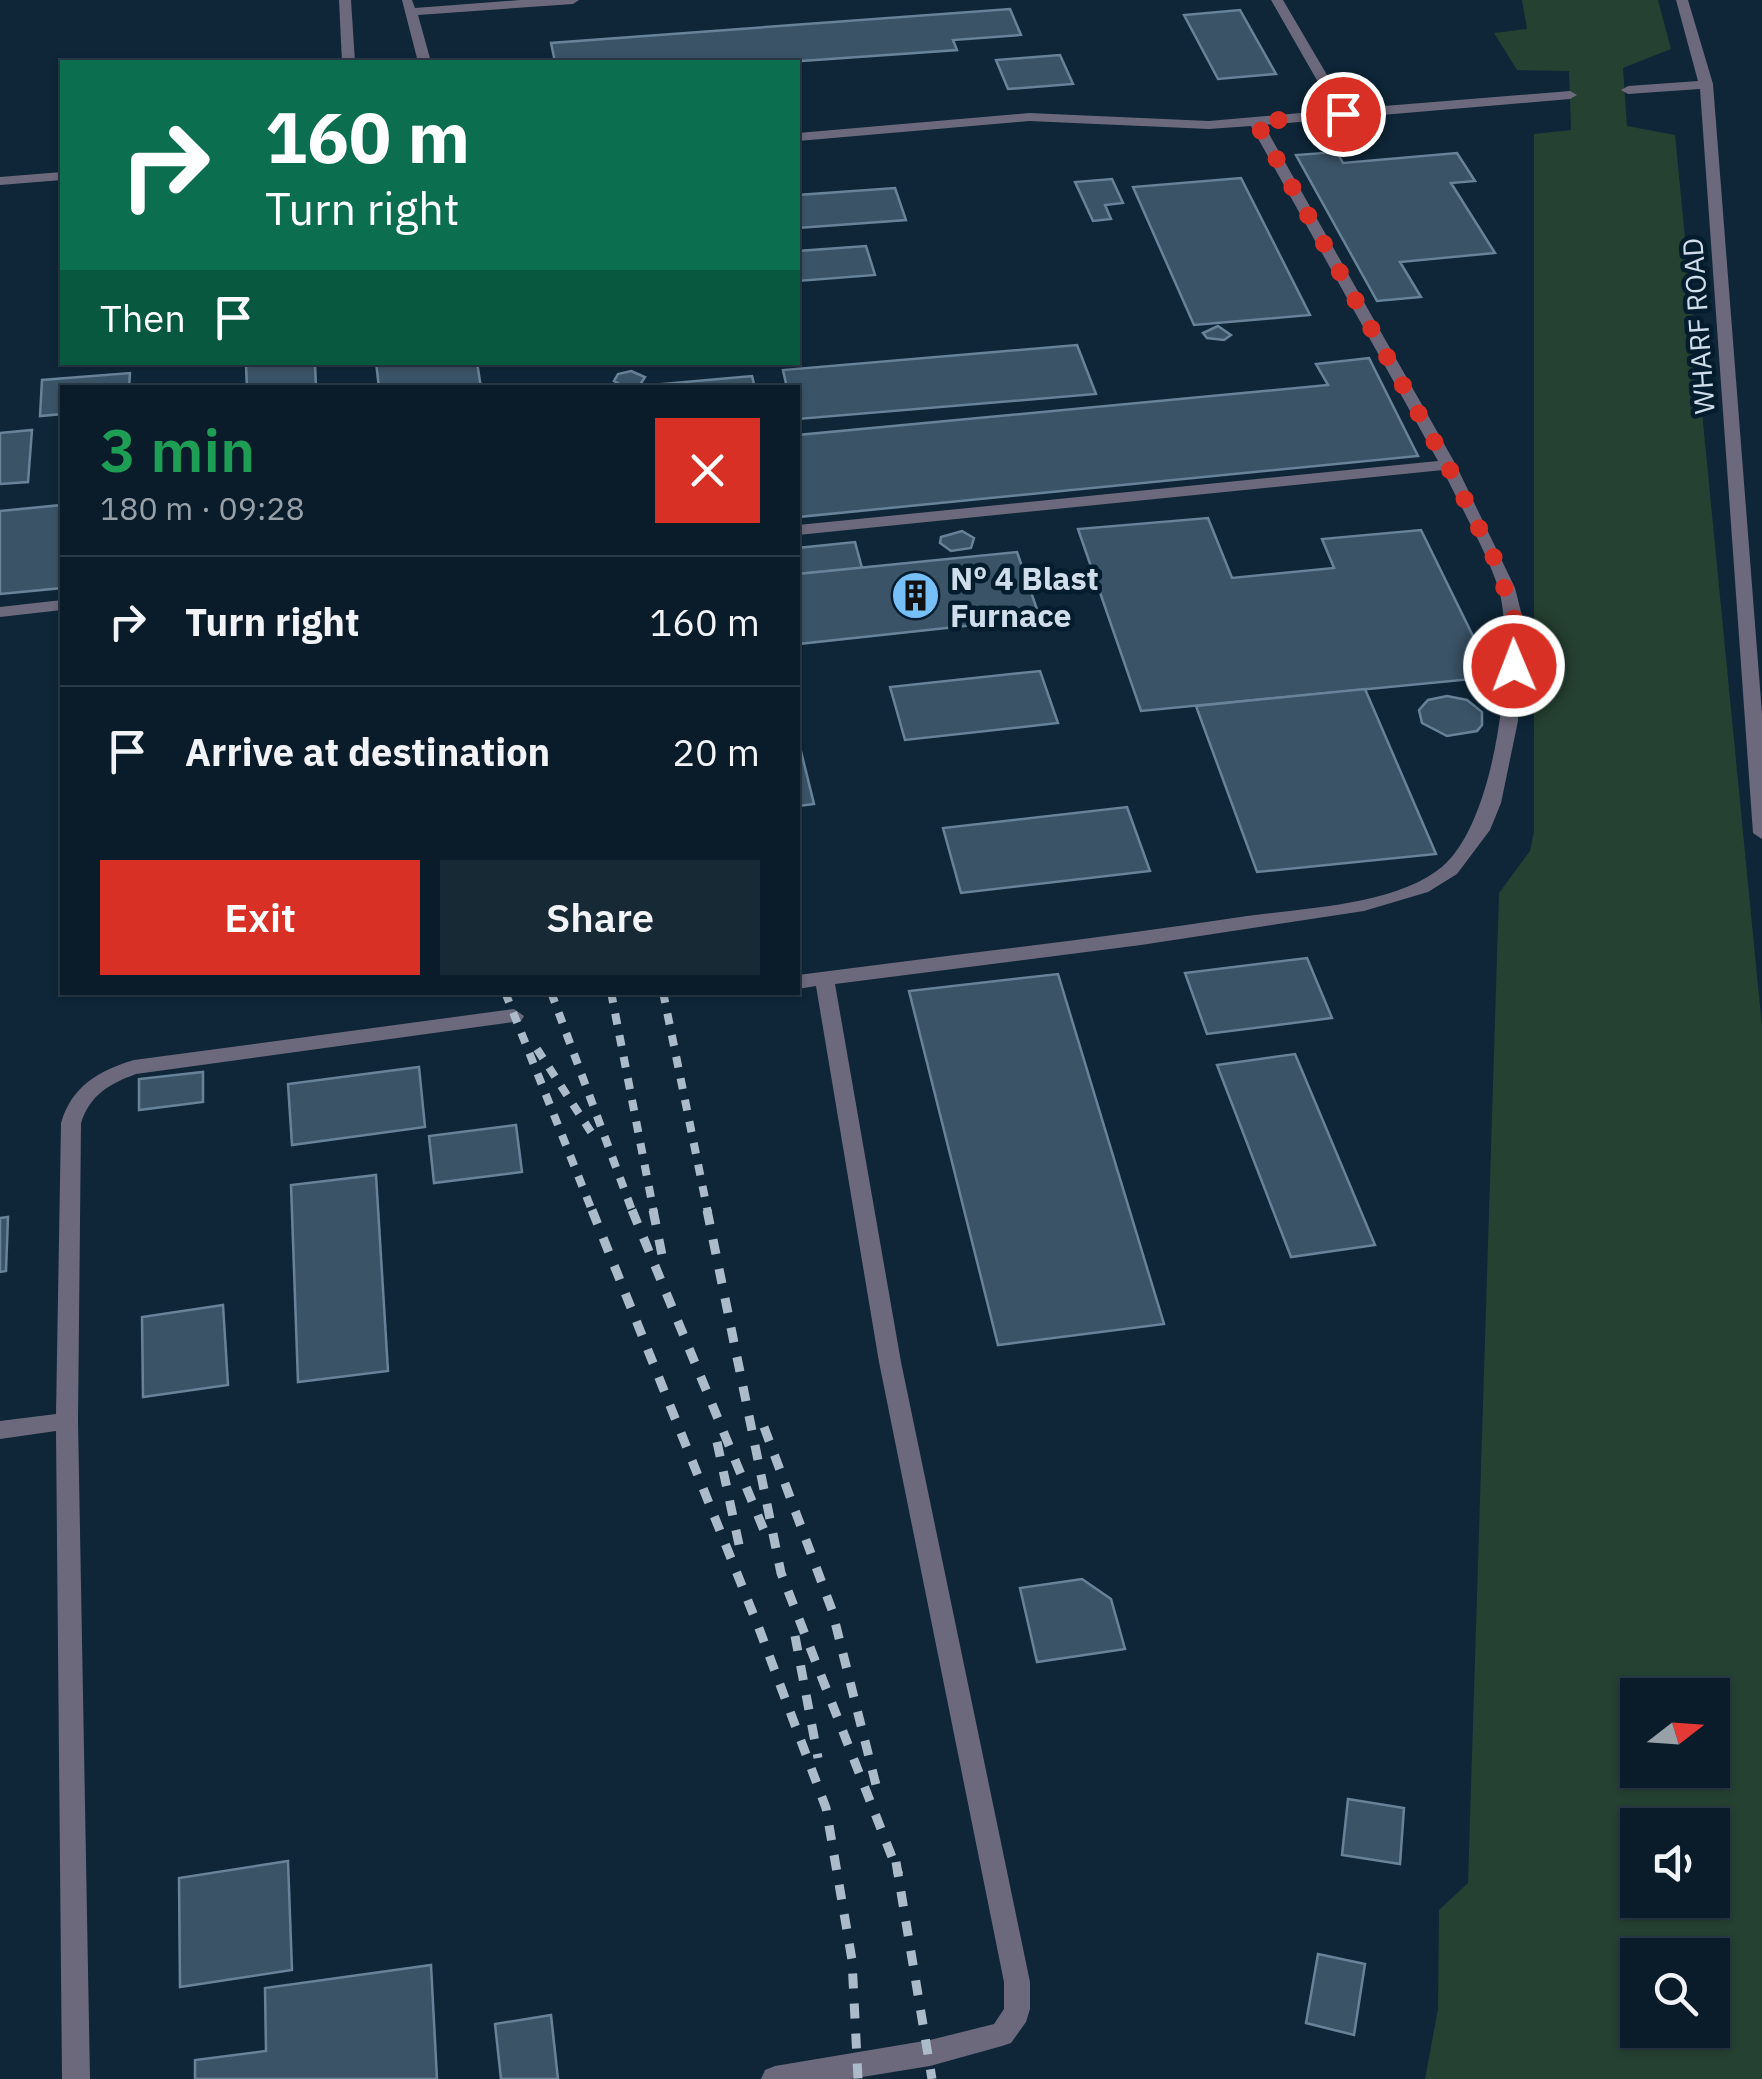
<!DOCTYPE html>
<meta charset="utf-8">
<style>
body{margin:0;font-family:"IBM Plex Sans",sans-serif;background:#182936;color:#f1f3f6;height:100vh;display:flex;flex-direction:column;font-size:38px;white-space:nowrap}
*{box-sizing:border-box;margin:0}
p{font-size:32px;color:#99a1a8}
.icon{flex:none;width:55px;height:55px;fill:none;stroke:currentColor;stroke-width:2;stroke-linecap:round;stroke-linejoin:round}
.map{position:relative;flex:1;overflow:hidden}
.drawer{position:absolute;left:60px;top:385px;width:740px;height:610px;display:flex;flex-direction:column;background:#0a1c2a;border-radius:0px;box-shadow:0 2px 8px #0004,0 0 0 2px #2a3a47}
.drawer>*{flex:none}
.hud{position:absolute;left:60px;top:60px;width:740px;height:305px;border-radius:0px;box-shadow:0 2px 8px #0004,0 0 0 2px #2a3a47;background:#0b6e4f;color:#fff;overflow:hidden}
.needle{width:65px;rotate:73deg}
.fabs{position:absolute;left:1620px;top:1678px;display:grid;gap:20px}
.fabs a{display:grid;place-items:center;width:110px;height:110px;border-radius:0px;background:#0a1c2a;box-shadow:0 2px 8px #0004,0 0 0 2px #2a3a47;font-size:50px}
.pin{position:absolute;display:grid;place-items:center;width:85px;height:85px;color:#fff;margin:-42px;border:5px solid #fff;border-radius:50%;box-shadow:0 2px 10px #0007}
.me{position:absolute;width:110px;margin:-55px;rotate:359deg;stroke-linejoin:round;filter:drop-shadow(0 0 8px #0008)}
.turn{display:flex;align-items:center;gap:35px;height:210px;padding:0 40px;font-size:45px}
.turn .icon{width:130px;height:130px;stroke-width:2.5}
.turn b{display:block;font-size:70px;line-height:85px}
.then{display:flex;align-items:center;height:95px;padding:0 40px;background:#0003;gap:20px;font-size:38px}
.round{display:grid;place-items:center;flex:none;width:105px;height:105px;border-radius:0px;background:#182936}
.head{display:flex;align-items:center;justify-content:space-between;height:170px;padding:0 40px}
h1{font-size:60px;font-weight:600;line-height:75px;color:#1e9e55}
.primary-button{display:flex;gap:20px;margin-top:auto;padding:20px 40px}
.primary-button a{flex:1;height:115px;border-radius:0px;background:#d93025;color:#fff;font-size:40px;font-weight:600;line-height:115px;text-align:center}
.primary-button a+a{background:#182936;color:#f1f3f6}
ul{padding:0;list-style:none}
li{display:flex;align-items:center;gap:30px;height:130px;padding:0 40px;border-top:2px solid #2a3a47}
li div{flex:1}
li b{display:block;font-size:38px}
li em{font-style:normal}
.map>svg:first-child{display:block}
.green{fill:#254132;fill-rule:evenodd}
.building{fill:#3a5367;stroke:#688399;stroke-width:2.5}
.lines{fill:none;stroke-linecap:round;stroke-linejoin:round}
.lane{fill:#6d697c;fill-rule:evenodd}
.rail-far1{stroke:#abbbc9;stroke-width:8;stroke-dasharray:11 11;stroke-linecap:butt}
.rail{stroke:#abbbc9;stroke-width:9;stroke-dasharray:15 15;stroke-linecap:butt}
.route{stroke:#d93025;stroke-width:18;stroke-dasharray:0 32.4}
.labels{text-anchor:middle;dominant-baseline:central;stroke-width:9;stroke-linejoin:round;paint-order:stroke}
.far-street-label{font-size:28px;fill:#d0deeb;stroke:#041d2e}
.poi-label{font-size:32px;font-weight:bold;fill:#d0deeb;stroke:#041d2e;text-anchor:start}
</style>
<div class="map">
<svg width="1762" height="2079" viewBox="0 0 1762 2079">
<rect width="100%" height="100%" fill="#0e2638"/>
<!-- green -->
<path class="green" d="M1522,0H1658L1671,49L1623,68L1627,126L1675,135L1762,1027V2079H1425L1438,2009L1439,1910L1468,1883L1499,893L1530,851L1534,832V134L1571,130L1569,71L1517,70L1494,33L1527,29ZM1638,1695H1712V1770H1638ZM1638,1825H1712V1900H1638ZM1638,1955H1712V2030H1638Z"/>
<!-- building -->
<g class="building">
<polygon points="1010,9 1021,35 953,40 957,50 787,62 555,62 551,43"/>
<polygon points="1240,10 1276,74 1218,79 1184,15"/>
<polygon points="1060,55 1073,84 1008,89 996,60"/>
<polygon points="1337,152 1343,163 1457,153 1475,181 1451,183 1495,253 1400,262 1421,297 1377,301 1296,155"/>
<polygon points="1241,178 1310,315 1194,325 1133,187"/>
<polygon points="1112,179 1123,203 1105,205 1111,219 1093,221 1075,182"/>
<polygon points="895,188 906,220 798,228 798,195"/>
<polygon points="866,246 875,275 798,281 798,251"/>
<polygon points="1218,326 1231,335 1224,340 1207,338 1203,333"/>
<polygon points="1077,345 1096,394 798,419 798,388 787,388 783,370"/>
<polygon points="1369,358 1418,456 798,517 798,435 1328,385 1316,364"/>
<polygon points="315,362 316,388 247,388 246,366"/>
<polygon points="376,362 477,362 481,388 379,388"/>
<polygon points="631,371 645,377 640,385 627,388 614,381 618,374"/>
<polygon points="130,373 129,388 62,388 62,414 40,416 42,380"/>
<polygon points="752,376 755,388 640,386"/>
<polygon points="32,430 28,482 0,484 0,433"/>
<polygon points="62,505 62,588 0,594 0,511"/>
<polygon points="1208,518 1232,578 1334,568 1322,539 1421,530 1493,677 1141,711 1078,529"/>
<polygon points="962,531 974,538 971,548 951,551 940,543 941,537"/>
<polygon points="855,542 862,568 798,574 798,548"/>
<polygon points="1017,552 1040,618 798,644 798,574"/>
<polygon points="1040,671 1058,723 905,740 890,687"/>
<polygon points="1365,689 1436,854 1257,872 1196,706"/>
<polygon points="1447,696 1467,700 1482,712 1482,725 1477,731 1447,736 1422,723 1419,710 1428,700"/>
<polygon points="798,739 814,804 798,806"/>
<polygon points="1127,807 1150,871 961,893 943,828"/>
<polygon points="1307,958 1332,1018 1207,1034 1185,973"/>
<polygon points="1058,974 1164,1324 998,1345 909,991"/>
<polygon points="1295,1054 1375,1245 1291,1257 1217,1065"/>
<polygon points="419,1067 425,1127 292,1145 288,1084"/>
<polygon points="203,1072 203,1102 139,1110 139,1079"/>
<polygon points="516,1125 522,1172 434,1183 429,1136"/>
<polygon points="376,1175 388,1371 298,1382 291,1185"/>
<polygon points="8,1217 6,1271 0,1272 0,1218"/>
<polygon points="223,1305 228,1385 143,1397 142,1317"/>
<polygon points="1082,1579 1111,1599 1125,1649 1037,1662 1020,1588"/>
<polygon points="1348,1799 1404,1808 1400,1864 1342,1855"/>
<polygon points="288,1861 292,1970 180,1987 179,1878"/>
<polygon points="1318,1954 1365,1964 1354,2035 1306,2023"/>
<polygon points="431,1965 437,2079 195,2079 195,2060 266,2051 265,1988"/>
<polygon points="551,2015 558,2079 501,2079 495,2024"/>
</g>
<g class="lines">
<!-- lane -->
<g class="lane">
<polygon points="339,0 351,0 355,62 342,62"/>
<polygon points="402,0 412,0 415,8 520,0 579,0 573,4 418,15 431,62 418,62"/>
<path d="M1271,0H1283L1347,109L1570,91L1577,95L1570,99L1264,125L1456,465L1515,588L1522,616L1518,721L1501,803L1490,830L1457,874L1428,892L1364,911L1141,945L835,984L901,1362L1030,1982V2009L1026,2022L1011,2043L1002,2046L930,2066L850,2079H761L765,2070L775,2066L930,2040L994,2024L1004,2009V1982L879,1362L816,986L798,989V975C947,955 1098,939 1247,916C1304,908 1398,905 1443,866C1496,820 1515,659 1500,594C1491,559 1459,504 1443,470L798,535V525L1438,461L1251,126L1209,129L1029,121L798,141V133L1029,113L1209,121L1334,110Z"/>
<polygon points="1676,0 1688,0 1713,84 1762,714 1762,839 1753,833 1700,89 1628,94 1621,90 1628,86 1698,81"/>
<polygon points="62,172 62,180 0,185 0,177"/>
<polygon points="62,600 62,610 0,617 0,607"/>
<path d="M514,1009L524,1016L521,1021L136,1074C109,1084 90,1095 81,1123L78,1421L90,2079H62L56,1431L0,1439V1421L56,1414L61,1123C72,1086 98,1071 134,1060Z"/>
</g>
<!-- rail-far1 -->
<g class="rail-far1">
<polyline points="505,992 593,1213"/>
<polyline points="551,992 633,1213"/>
<polyline points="611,992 654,1213"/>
<polyline points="663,992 708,1213"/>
<polyline points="537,1049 591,1132"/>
</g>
<!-- rail -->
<g class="rail">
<polyline points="592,1210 760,1631 826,1808 852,1960 858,2079"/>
<polyline points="632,1210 768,1540"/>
<polyline points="653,1210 663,1260"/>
<polyline points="707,1210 781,1573 899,1875"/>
<polyline points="764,1427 832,1610 876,1785"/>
<polyline points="717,1442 741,1554"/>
<polyline points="795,1636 818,1758"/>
<polyline points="896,1862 932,2079"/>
</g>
</g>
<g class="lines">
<!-- route -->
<polyline class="route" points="1343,114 1256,122 1448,466 1494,558 1514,616 1514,666"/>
</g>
<!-- icons -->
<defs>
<symbol id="building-disc" viewBox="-11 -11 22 22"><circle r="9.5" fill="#77c0f7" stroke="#041d2e"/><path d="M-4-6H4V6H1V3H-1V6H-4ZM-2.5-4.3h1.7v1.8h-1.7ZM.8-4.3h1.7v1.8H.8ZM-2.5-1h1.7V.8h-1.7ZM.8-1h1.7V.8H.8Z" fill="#111"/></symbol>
</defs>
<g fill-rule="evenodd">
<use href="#building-disc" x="888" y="568" width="55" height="55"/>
</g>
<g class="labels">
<!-- far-street labels -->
<g class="far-street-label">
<text transform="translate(1698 326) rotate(-94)">WHARF ROAD</text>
</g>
<!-- poi labels -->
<g class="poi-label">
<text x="950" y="578">Nº 4 Blast<tspan x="950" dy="37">Furnace</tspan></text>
</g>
</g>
</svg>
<div class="fabs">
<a><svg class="needle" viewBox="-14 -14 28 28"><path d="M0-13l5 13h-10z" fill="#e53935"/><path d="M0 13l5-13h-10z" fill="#99a1a8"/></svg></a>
<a><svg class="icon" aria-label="sound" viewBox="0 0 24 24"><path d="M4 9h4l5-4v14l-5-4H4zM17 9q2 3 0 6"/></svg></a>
<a><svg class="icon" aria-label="search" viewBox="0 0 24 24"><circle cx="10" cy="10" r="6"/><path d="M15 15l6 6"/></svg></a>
</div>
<div class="pin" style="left:1343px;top:114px;background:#d93025"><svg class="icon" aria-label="arrive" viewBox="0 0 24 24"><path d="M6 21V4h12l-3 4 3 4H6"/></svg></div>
<svg class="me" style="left:1514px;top:666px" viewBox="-20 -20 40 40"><circle r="17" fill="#d93025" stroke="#fff" stroke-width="3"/><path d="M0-11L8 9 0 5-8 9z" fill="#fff"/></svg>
<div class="hud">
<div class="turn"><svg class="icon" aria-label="right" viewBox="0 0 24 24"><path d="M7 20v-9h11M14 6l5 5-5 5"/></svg><div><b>160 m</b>Turn right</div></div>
<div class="then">Then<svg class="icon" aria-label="arrive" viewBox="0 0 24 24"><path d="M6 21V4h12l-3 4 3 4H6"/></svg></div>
</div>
<section class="drawer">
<div class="head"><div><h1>3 min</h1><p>180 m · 09:28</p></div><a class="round" style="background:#d93025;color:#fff"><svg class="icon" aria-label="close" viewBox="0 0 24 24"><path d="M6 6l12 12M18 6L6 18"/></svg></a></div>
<ul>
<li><svg class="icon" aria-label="right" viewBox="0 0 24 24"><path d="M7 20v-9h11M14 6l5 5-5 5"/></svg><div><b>Turn right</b></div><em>160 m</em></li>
<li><svg class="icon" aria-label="arrive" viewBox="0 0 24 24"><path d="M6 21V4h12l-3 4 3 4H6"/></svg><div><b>Arrive at destination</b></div><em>20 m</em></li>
</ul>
<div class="primary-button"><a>Exit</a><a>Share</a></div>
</section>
</div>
